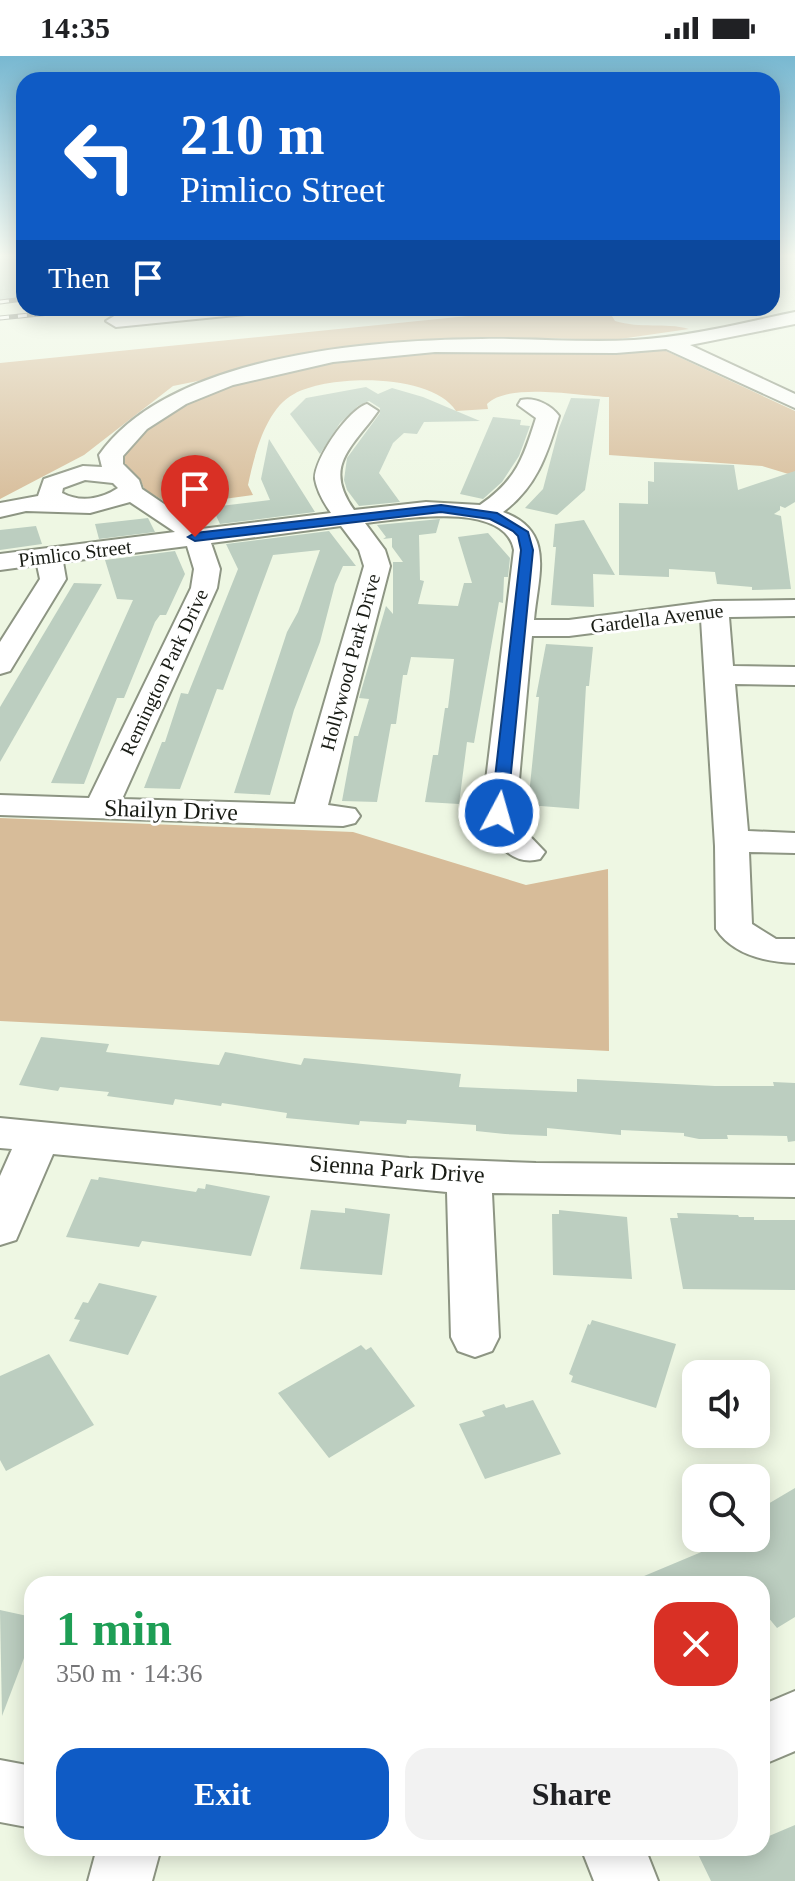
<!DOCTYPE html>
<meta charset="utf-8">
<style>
body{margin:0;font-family:Georgia,serif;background:#f2f2f2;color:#202124;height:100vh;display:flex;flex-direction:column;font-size:30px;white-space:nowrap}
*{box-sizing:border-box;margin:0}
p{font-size:26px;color:#757577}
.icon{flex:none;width:44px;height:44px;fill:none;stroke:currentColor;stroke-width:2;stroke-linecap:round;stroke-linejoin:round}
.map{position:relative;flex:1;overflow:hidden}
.drawer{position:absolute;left:24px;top:1520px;width:746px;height:280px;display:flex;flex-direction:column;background:#fff;border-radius:24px;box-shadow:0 4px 20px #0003}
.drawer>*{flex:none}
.top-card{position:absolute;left:16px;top:16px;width:764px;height:244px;border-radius:24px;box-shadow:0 4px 20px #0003;background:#0f5bc5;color:#fff;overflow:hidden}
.buttons{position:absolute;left:682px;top:1304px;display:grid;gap:16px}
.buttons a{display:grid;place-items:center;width:88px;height:88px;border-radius:16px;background:#fff;box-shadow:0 4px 20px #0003;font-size:40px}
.pin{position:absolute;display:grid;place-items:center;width:68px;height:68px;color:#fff;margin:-82px -34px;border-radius:50% 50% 50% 0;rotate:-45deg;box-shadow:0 0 8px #0007}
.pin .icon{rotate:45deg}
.me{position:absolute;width:88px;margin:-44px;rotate:6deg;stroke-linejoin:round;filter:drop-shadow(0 0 6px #0008)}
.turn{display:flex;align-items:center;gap:28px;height:168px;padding:0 32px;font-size:36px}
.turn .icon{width:104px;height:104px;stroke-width:2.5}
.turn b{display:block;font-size:56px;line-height:68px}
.then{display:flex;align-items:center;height:76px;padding:0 32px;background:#0003;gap:16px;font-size:30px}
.round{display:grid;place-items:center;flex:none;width:84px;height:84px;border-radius:24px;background:#f2f2f2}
.overview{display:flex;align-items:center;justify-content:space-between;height:136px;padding:0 32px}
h1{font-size:48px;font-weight:700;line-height:60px;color:#1e9e55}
.primary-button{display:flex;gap:16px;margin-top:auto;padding:16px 32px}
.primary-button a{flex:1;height:92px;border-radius:24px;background:#0f5bc5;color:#fff;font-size:32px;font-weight:700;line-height:92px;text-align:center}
.primary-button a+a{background:#f2f2f2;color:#202124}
.status{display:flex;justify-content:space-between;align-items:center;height:56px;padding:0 40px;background:#fff;direction:ltr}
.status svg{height:22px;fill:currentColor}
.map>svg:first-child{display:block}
.green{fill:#d7bc99}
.building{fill:#bccec0}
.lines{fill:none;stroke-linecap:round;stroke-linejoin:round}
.minor-casing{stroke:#8d9583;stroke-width:4}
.minor{fill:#fff;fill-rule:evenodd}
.rail-casing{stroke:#71766a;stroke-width:5}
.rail{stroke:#fff;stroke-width:3;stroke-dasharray:9;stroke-linecap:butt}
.route{fill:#0f5bc5;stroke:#0a3b80;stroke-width:2}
.labels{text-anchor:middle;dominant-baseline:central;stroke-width:6;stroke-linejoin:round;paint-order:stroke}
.far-street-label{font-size:20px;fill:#191c15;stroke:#fff}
.street-label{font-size:24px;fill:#191c15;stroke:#fff}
</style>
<div class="status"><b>14:35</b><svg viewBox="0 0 49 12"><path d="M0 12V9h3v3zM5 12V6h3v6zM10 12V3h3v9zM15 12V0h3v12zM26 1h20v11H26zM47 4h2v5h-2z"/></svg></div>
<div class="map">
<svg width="795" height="1825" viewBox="0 0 795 1825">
<rect width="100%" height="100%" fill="#eef7e3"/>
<!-- green -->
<g class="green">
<path d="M546,252H607L615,265C641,273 664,266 689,273L613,284L537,282L385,287L173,330L84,399L0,443V307Z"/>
<path d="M646,294L666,295L795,355V420L762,410L609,399V341C580,340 508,326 487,348L488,353L456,355C432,317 330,318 294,338C265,353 254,401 248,429L253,439L173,450L145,434L140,423L122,412L121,404C127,397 132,387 139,380C156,363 180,352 201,342C341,278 498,305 646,294Z"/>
<polygon points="0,762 353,776 526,829 608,813 609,995 0,965"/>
</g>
<!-- building -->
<g class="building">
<polygon points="24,199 24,242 0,244 0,200"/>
<polygon points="366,331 378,338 392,332 423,341 480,365 424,366 417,378 404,377 393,387 379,417 400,446 359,450 347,434 344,424 347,402 380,357 380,352 369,345 358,350 340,367 320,398 290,358 306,342"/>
<polygon points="571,342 600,343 585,434 557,459 525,452 543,433 559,372"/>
<polygon points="493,361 521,364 520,369 530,370 519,400 502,426 483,443 460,438"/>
<polygon points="269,383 315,456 220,468 212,451 270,444 261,423"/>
<polygon points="654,406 734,409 738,434 795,415 795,446 785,452 780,450 780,454 774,458 781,460 791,533 752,534 752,531 717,528 715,516 669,513 669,521 619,519 619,447 648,448 648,425 654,426"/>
<polygon points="148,462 155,476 99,483 95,468"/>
<polygon points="440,463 436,477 419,479 420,524 424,525 418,548 458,550 464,527 472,527 458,481 488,477 510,502 508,521 504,521 503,547 499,546 474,687 467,686 459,748 425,746 433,699 438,699 445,652 448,652 454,603 411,601 407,619 403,619 396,668 391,668 377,746 342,745 354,680 358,680 369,643 359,642 386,550 393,558 393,506 403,506 392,491 392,482 383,483 386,481 377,469"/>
<polygon points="584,464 615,519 593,518 594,551 551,549 556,491 553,491 555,468"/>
<polygon points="36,470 42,488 0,494 0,474"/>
<polygon points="329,475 356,510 343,510 335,528 320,586 294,654 270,739 234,737 287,576 298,556 320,494 273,499 223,634 217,633 180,733 144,732 162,686 165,686 181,637 188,638 238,513 226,488"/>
<polygon points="175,495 185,518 166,559 160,559 155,566 124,642 117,642 84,728 51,727 133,544 117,543 105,504"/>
<polygon points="74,527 102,528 0,706 0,651"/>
<polygon points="546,588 593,591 589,630 586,630 579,753 528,749 539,641 536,641"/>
<polygon points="41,981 109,988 106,996 219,1009 225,996 301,1009 304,1002 461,1018 459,1031 577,1036 577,1023 715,1030 774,1030 773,1026 795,1027 795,1085 788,1086 787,1080 727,1079 728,1083 699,1083 684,1080 684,1077 621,1074 621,1079 547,1072 547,1080 505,1078 476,1075 476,1069 407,1064 406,1068 360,1065 359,1069 286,1062 287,1057 222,1047 221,1050 175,1043 173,1049 107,1040 109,1036 60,1031 58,1035 19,1029"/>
<polygon points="99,1121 196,1136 198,1132 205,1133 206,1128 270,1140 251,1200 142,1185 139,1191 66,1181 91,1123 98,1124"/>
<polygon points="345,1152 390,1158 382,1219 300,1213 311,1154 345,1157"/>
<polygon points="559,1154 627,1161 632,1223 553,1219 552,1158 559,1158"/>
<polygon points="677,1157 738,1159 739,1161 754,1161 754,1164 795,1164 795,1234 683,1233 670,1162 678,1162"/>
<polygon points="99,1227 157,1240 128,1299 69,1285 80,1264 74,1263 83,1246 88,1247"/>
<polygon points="592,1264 676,1288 656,1352 571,1326 573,1320 569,1318 588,1268 590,1269"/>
<polygon points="361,1289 366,1294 371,1291 415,1350 329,1402 278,1337"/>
<polygon points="49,1298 94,1369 6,1415 0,1404 0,1320"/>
<polygon points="533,1344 561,1398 485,1423 459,1368 485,1360 482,1355 504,1348 506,1352"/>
<polygon points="795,1432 795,1561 777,1572 762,1554 762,1528 625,1528 711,1492 703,1482 756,1482 756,1455"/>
<polygon points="0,1554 32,1561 32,1581 2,1660"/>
<polygon points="795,1769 795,1825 711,1825 695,1792 762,1792 762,1783"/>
</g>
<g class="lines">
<defs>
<g id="minor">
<polygon points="189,252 255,252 246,258 116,271 106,265 116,259"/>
<path d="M795,256V268L690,289L795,338V352L666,293L616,297L435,296L333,306L233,329L186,348L147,373L123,400V408L139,424L142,433L201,473L331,457C324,447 317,435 315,423C314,403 349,353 367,348L378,355C353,391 322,409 354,454L426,446L480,449C516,424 523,403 536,362L518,349L521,344C535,341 551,349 559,360C547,398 537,431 503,456C556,475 538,519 534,564H569L714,545L795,544V560L729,561L733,610L795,611V629L735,628L748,775L795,777V797L749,796L752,868L776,883H795V907C766,906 733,899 716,873L715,790L701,563L569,580H532L516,757L521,771L545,796L540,803C510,811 492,783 482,757L514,494C505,444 401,463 365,467L385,494L390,510L328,749L355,753L360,760L355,767L343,770L0,759V739L89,742L191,532L194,513L187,490L63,506L66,523L10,615L0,618V586L40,523L37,509L0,514V498L175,476L130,446L90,457L26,455L0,461V447L38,440L44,423L83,410L102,411L99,399C169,299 370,284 482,283C533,282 583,287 634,284C688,281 742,267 795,256ZM85,424L113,427L118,432C102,443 80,447 62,437L63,432ZM341,470L359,494L364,510L295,748L122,743L217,532L220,513L211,487Z"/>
<polygon points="0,1062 409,1102 536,1107 795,1109 795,1141 492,1137 499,1281 492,1295 475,1301 458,1295 451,1281 447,1136 53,1098 16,1184 0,1189 0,1120 12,1093 0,1092"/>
<polygon points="795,1635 795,1695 762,1709 762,1649"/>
<polygon points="0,1704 32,1710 32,1772 0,1766"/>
<polygon points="97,1792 161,1792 152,1825 88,1825"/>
<polygon points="581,1792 645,1792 658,1825 594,1825"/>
</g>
</defs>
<!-- minor casing -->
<use href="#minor" class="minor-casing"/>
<!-- minor -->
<use href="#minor" class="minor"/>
<defs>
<g id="rail">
<polyline points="0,246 24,243"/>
<polyline points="0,262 100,252"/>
</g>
</defs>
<!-- rail casing -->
<use href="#rail" class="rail-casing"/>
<!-- rail -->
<use href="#rail" class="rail"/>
</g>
<!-- sky -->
<linearGradient id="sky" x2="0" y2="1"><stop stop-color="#78b8d1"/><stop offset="0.44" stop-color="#f7fbf2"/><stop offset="1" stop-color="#f7fbf2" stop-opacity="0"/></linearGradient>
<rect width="795" height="454" fill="url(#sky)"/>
<!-- route -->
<polygon class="route" points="441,449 497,457 528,476 533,494 507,757 499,762 491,757 521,494 518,480 513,475 490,463 441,456 195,485 188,481 195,477"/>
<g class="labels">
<!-- far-street labels -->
<g class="far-street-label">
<text transform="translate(75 497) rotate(-7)">Pimlico Street</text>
<text transform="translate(657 562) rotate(-7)">Gardella Avenue</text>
<text transform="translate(350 606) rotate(-75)">Hollywood Park Drive</text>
<text transform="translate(164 616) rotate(-65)">Remington Park Drive</text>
</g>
<!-- street labels -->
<g class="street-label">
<text transform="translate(171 754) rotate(2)">Shailyn Drive</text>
<text transform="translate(397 1113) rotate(4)">Sienna Park Drive</text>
</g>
</g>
</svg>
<div class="buttons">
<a><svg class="icon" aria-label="sound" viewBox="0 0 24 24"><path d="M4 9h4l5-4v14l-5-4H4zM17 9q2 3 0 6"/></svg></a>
<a><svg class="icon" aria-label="search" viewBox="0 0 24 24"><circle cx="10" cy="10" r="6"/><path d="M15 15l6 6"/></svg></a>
</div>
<div class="pin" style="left:195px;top:481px;background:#d93025"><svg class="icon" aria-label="arrive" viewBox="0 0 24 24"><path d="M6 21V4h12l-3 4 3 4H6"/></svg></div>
<svg class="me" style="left:499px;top:757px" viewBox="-20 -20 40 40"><circle r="17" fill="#0f5bc5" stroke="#fff" stroke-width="3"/><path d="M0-11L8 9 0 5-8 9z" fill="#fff"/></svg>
<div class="top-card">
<div class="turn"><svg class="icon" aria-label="left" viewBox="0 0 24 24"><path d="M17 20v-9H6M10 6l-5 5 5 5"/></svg><div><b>210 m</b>Pimlico Street</div></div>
<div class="then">Then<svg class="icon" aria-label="arrive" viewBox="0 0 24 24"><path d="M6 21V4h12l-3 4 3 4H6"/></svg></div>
</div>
<section class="drawer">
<div class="overview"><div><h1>1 min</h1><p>350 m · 14:36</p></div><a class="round" style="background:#d93025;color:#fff"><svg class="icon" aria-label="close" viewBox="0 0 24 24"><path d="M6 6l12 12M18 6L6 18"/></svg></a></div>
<div class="primary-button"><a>Exit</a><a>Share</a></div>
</section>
</div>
